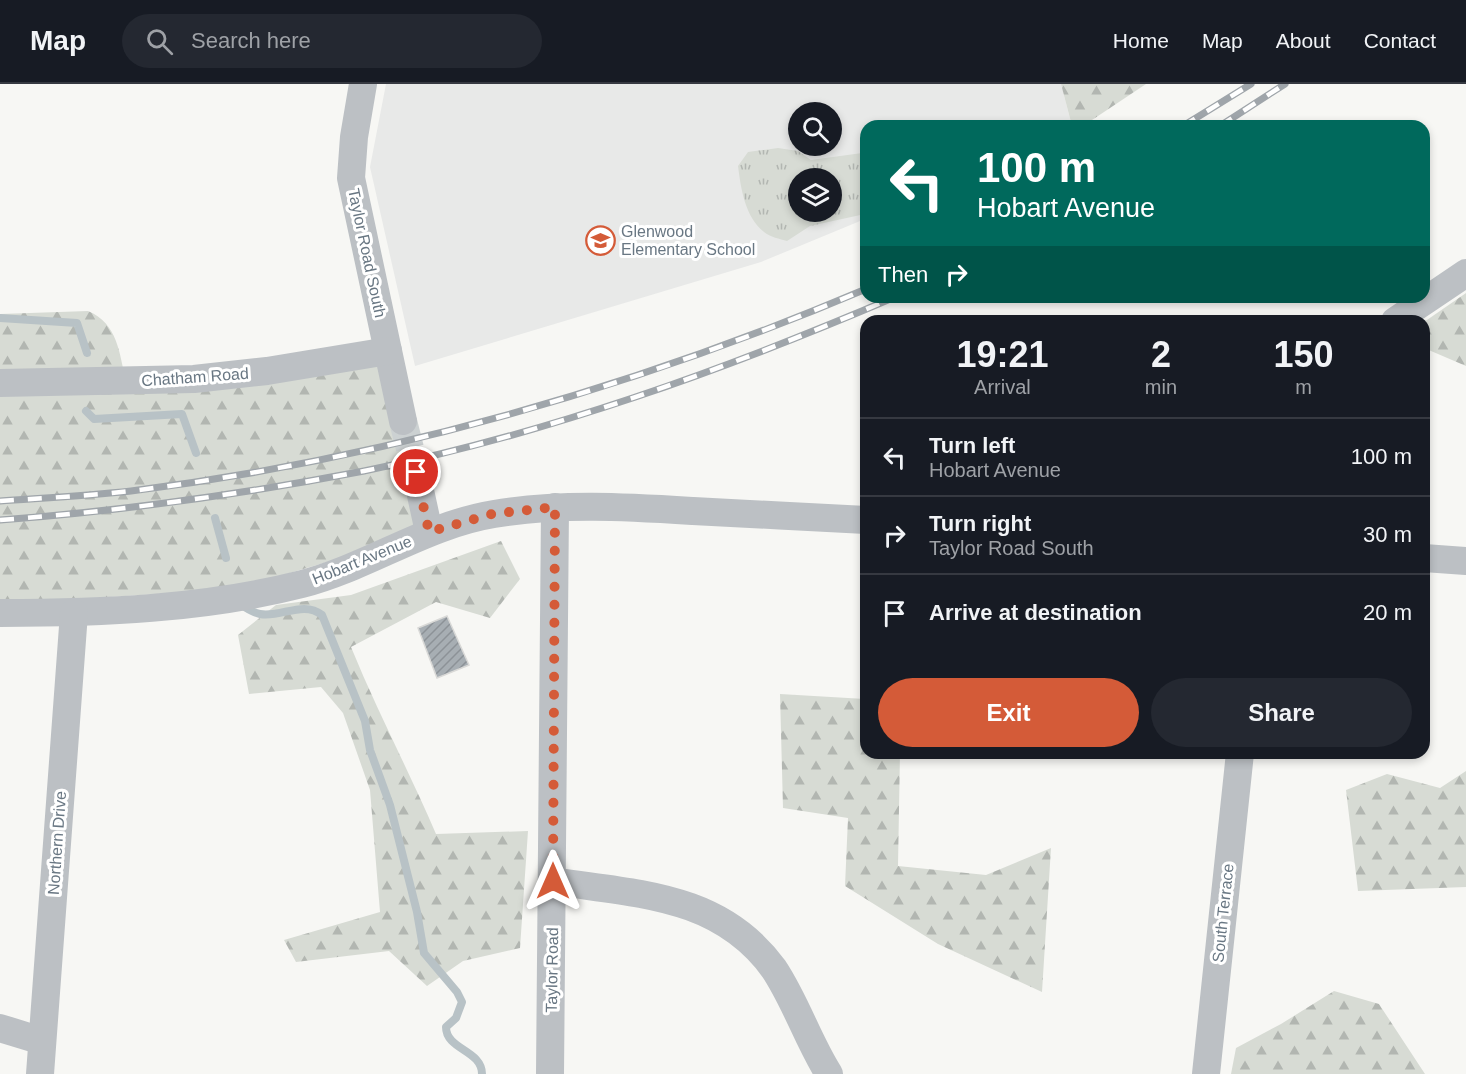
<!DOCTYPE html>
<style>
body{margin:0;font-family:Arial,sans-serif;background:#242831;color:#f1f3f6;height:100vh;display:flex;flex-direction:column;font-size:22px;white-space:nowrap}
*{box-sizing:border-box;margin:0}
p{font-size:20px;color:#9ea1a6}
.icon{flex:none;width:33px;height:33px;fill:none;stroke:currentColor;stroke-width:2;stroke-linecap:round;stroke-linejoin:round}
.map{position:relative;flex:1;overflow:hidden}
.sheet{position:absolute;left:860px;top:231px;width:570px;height:444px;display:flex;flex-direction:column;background:#171b24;border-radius:18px;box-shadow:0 3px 9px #0003}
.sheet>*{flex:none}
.hud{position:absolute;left:860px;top:36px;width:570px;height:183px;border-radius:18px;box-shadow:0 3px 9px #0003;background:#00695c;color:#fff;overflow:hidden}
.tools{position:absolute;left:788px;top:18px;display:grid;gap:12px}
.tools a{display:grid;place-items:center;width:54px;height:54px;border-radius:50%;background:#171b24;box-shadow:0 3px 9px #0003;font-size:30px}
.pin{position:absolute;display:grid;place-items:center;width:51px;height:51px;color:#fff;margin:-26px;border:3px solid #fff;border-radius:50%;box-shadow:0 2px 6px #0007}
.me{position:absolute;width:66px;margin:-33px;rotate:0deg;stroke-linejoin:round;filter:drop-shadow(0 0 4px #0008)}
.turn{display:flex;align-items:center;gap:21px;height:126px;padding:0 18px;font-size:27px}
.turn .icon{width:78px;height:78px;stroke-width:2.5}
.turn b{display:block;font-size:42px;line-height:51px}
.then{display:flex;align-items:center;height:57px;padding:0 18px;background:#0003;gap:12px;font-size:22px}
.eta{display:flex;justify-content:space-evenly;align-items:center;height:102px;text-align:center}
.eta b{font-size:36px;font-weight:600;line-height:42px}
.primary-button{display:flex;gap:12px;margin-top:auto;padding:12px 18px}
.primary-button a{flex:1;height:69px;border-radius:36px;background:#d45b38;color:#fff;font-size:24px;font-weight:600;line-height:69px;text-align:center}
.primary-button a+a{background:#242831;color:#f1f3f6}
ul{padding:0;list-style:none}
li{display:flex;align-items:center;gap:18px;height:78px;padding:0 18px;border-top:2px solid #363941}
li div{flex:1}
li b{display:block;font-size:22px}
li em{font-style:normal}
header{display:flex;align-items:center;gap:36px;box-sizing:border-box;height:84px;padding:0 30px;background:#171b24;border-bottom:2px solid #363941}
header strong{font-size:28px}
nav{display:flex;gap:33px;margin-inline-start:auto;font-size:21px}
.search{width:420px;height:54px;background:#242831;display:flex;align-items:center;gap:15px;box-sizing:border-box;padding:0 21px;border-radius:33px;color:#9ea1a6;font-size:22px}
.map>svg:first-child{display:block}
.built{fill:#e8e9e8;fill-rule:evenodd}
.forest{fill:url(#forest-firs)}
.park{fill:url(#park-tufts);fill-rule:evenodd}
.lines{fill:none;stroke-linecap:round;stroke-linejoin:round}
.stream{stroke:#b8c2c6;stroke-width:8}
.building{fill:url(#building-hatch);stroke:#d9d9d7;stroke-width:1.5}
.street-tunnel{stroke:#ccd1d2;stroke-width:28;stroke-dasharray:28 14;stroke-linecap:butt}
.street{stroke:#bcc0c4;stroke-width:28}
.rail-casing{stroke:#9fa5aa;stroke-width:7}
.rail{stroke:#fff;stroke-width:4.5;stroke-dasharray:14;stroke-linecap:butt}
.route{stroke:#d45b38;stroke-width:10;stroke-dasharray:0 18}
.labels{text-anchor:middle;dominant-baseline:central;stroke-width:6;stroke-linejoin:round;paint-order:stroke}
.poi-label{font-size:16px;fill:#697783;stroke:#fff;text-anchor:start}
.street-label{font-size:16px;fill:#697783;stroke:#fff}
</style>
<header>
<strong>Map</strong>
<div class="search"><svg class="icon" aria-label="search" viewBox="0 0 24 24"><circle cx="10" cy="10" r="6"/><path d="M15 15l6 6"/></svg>Search here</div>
<nav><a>Home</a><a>Map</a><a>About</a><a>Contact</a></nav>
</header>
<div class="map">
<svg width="1466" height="990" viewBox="0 0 1466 990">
<defs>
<pattern id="forest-firs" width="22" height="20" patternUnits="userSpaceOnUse" patternTransform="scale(1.5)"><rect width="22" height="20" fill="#d7dbd4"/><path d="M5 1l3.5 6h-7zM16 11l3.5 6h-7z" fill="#b2b6b1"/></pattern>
<pattern id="park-tufts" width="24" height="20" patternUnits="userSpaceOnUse" patternTransform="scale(1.5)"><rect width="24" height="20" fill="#d7dbd4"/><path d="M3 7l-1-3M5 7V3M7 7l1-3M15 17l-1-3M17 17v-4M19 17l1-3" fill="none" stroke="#b2b6b1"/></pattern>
<pattern id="building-hatch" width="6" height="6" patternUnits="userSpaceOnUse" patternTransform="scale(1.5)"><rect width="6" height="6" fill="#a7aeb3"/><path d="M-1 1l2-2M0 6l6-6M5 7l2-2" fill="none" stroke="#8c9297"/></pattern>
</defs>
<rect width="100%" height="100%" fill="#f7f7f4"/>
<!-- built -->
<path class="built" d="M386,0H1061L1072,42H866L865,135L761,178L415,282L370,83ZM798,28H831V62H798ZM798,94H831V128H798Z"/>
<!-- forest -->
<g class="forest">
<polygon points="1061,0 1146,0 1083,42 1072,42"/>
<polygon points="1466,209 1466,282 1424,264 1424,238"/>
<path d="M88,227C118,240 119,268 126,297L388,267L429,448L235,505L0,520V230Z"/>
<path d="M501,457L520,495L490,534L436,518L351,563C377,627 409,687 436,750L528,747L520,864L463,877L427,902L389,867L296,878L284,856L380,828L370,706L343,629L321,603L249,610L238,551L276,521L351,511Z"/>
<polygon points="780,610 865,615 866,669 900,669 898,782 986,791 1051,764 1042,908 938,860 845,802 848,734 783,724"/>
<polygon points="1466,687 1466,803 1358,807 1346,706 1387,690 1440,704"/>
<polygon points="1334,907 1379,920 1425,990 1231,990 1236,964 1281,940"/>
</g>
<!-- park -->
<path class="park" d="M778,64L798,67L811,76L862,69L865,86V130L810,142L787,157C780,155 770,153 764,148C745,133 741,105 738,82L748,68ZM798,94H831V128H798Z"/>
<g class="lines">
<!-- stream -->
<g class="stream">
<polyline points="0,234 77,239 87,269"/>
<polyline points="86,327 94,335 182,330 196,369"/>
<polyline points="215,434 226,474"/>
<path d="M243,522C248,525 254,529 260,530C281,534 303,516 322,531L365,637L370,666L390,721L417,828L424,869L457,908L462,918L456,934L446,943C446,966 482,966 482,990"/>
</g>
</g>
<!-- building -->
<polygon class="building" points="447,532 469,581 437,594 418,544"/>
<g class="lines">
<!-- street-tunnel -->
<polyline class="street-tunnel" points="403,337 416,388"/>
<!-- street -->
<g class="street">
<polyline points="363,0 354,53 351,94 403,337"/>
<polyline points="1395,237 1466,189"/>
<polyline points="0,299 194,295 267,287 388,267"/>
<polyline points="416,388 429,448"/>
<polyline points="1424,474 1466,477"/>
<path d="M0,529C100,529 204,525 302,500C368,483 426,441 494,430C560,419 626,423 693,427C751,430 808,433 866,436"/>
<path d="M553,797C636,810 720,810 774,885C796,918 808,957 829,990"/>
<polyline points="0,944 42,957"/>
<polyline points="40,990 74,529"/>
<polyline points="550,990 555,423"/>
<polyline points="1206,990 1240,669"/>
</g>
<defs>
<g id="rail">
<polyline points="1183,42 1251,0"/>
<polyline points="1220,42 1285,0"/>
<path d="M0,417C43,414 87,412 131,407C385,375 630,305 866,205"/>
<path d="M0,436C123,427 243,410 364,387C547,350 724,286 895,213"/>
</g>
</defs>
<!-- rail casing -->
<use href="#rail" class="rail-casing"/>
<!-- rail -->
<use href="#rail" class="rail"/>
</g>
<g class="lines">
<!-- route -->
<polyline class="route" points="416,388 429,448 492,430 555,423 553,797"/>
</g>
<!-- icons -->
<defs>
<symbol id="school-ring" viewBox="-11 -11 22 22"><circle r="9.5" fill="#fff" stroke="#d45b38" stroke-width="1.5"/><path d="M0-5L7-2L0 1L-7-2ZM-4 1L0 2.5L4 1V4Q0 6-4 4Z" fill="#d45b38"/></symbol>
</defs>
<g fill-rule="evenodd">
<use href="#school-ring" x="584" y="140" width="33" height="33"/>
</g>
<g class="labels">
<!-- poi labels -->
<g class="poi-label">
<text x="621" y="147">Glenwood<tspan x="621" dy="18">Elementary School</tspan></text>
</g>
<!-- street labels -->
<g class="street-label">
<text transform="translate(367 169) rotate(78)">Taylor Road South</text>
<text transform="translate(195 293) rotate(-4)">Chatham Road</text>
<text transform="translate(362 476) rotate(-22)">Hobart Avenue</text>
<text transform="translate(57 759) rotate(-86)">Northern Drive</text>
<text transform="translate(1223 829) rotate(-84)">South Terrace</text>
<text transform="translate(552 886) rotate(-89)">Taylor Road</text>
</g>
</g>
</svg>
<div class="tools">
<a><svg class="icon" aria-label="search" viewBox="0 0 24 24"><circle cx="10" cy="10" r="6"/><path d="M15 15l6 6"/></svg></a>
<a><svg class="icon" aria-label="layers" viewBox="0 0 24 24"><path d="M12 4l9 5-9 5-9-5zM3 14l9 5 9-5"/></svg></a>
</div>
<div class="pin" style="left:416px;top:388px;background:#d93025"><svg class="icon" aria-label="arrive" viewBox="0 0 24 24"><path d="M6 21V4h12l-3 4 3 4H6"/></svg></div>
<svg class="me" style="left:553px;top:797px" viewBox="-20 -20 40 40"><path d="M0-17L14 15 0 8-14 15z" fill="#d45b38" stroke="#fff" stroke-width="4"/></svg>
<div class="hud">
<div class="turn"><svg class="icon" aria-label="left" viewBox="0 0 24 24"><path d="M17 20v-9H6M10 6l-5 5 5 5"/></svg><div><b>100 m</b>Hobart Avenue</div></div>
<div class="then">Then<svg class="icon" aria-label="right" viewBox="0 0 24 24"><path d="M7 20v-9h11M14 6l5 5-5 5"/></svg></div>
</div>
<section class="sheet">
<div class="eta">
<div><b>19:21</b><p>Arrival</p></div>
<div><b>2</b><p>min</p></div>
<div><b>150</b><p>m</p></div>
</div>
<ul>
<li><svg class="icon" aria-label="left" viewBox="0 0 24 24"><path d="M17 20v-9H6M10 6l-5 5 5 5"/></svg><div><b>Turn left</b><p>Hobart Avenue</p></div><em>100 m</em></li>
<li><svg class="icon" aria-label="right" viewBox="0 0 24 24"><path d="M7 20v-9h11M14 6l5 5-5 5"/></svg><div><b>Turn right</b><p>Taylor Road South</p></div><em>30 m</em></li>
<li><svg class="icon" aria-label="arrive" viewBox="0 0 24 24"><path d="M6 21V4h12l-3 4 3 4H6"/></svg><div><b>Arrive at destination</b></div><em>20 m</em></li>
</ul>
<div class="primary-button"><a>Exit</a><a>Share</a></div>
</section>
</div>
